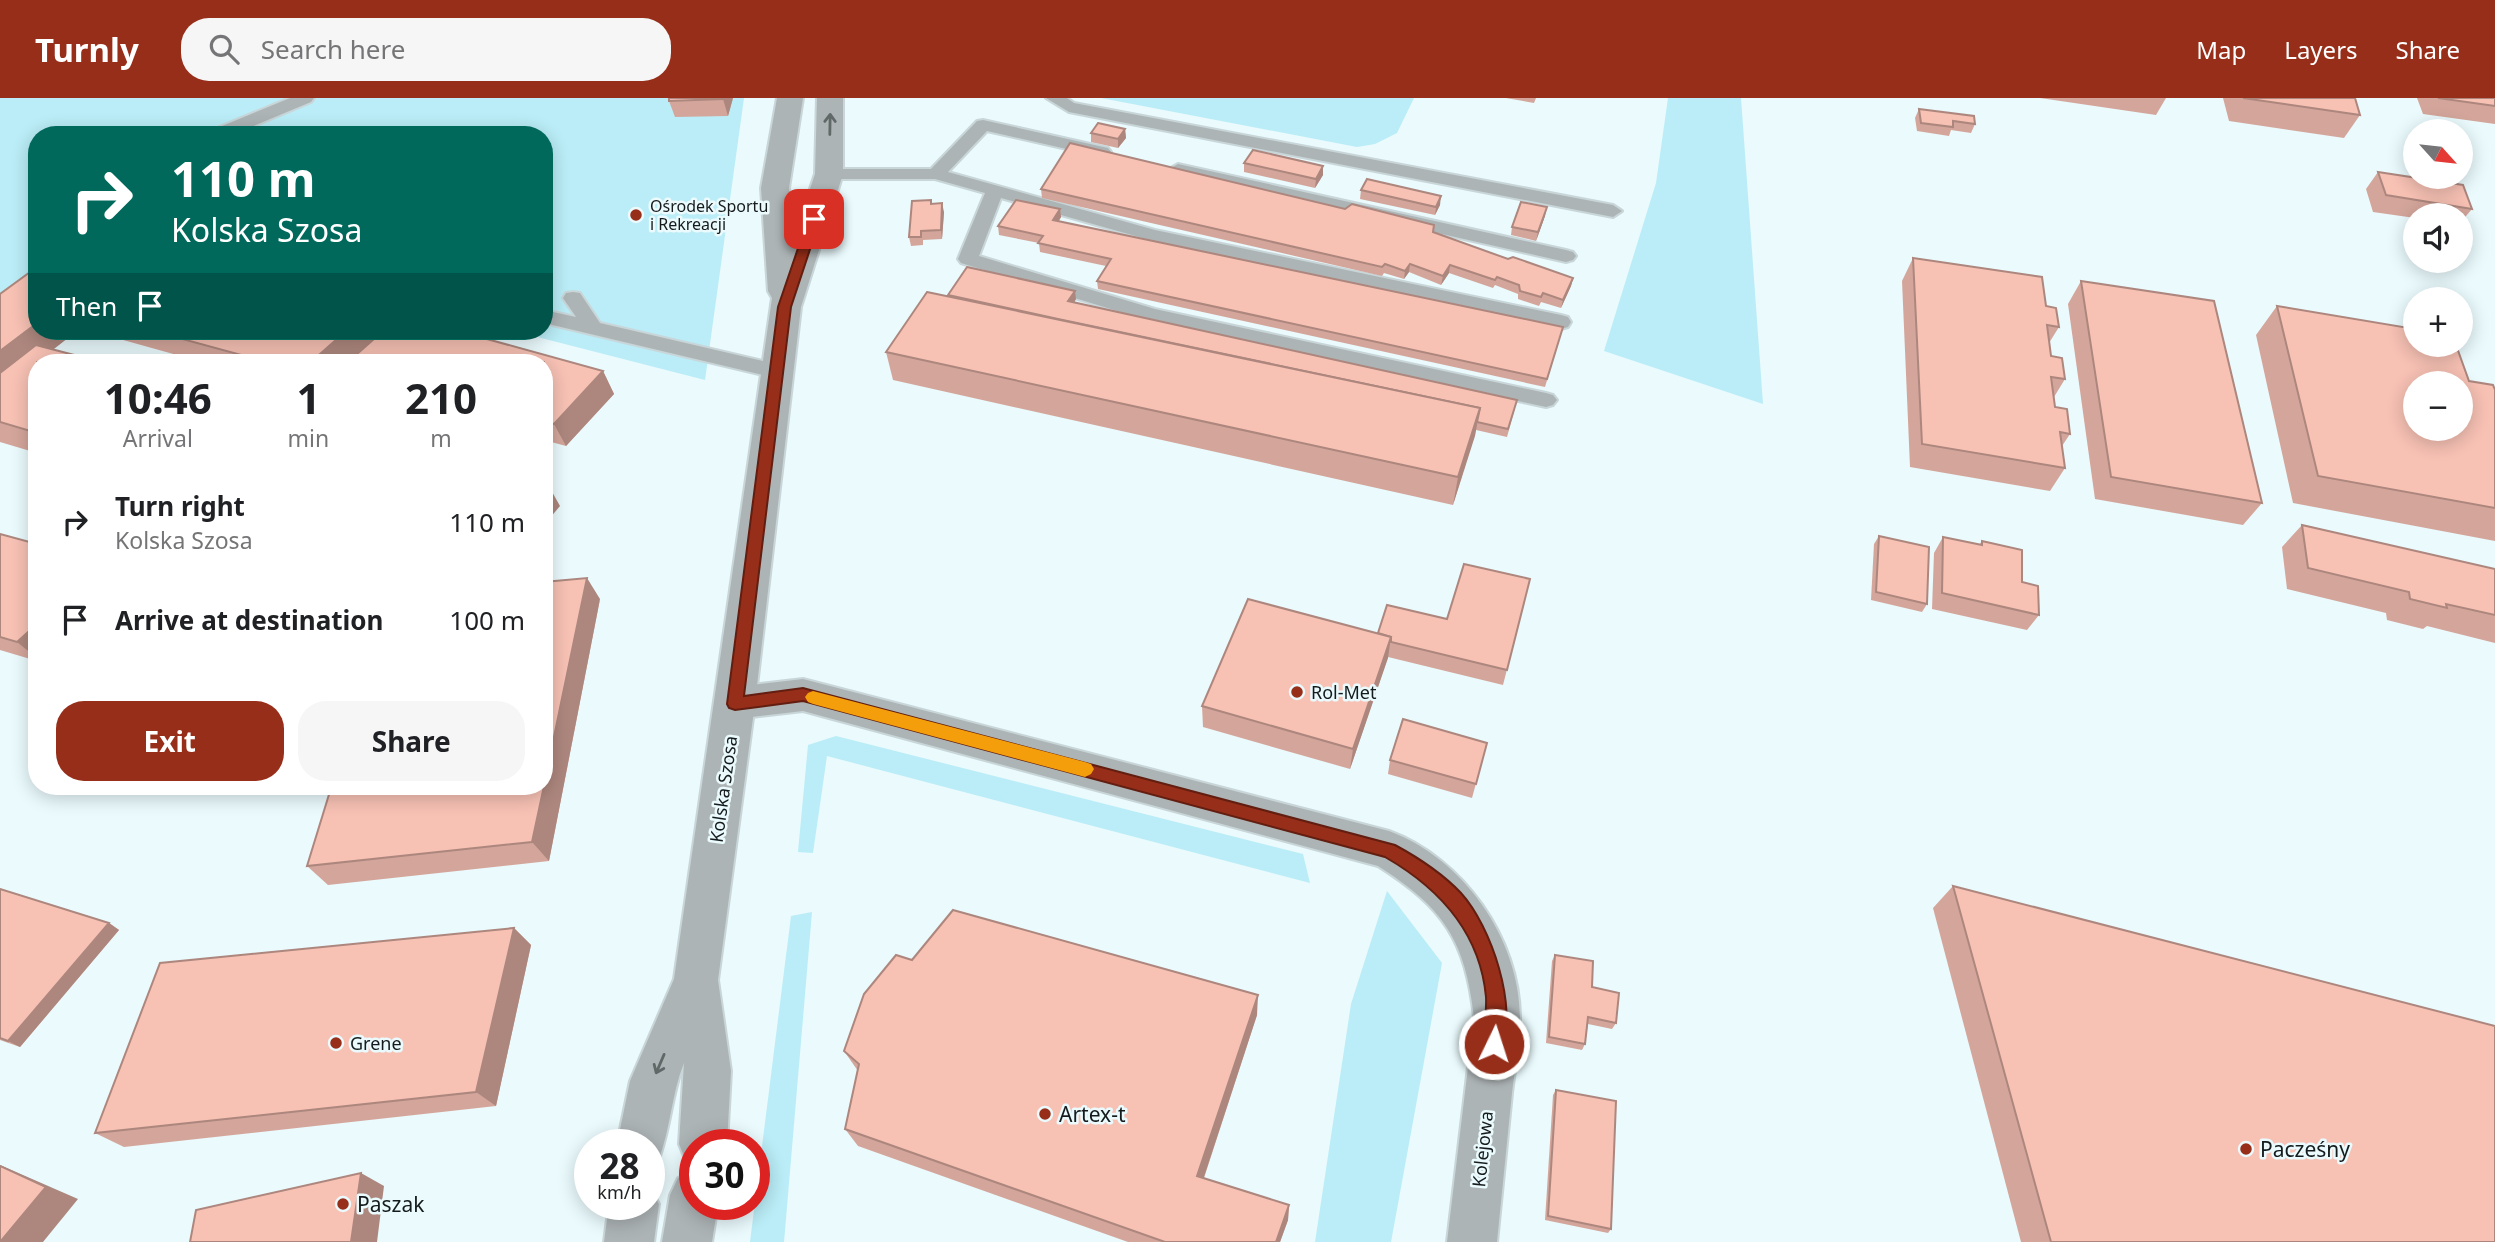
<!DOCTYPE html>
<meta charset="utf-8">
<style>
body{margin:0;font-family:"Noto Sans",sans-serif;background:#f6f6f6;color:#202124;height:100vh;display:flex;flex-direction:column;font-size:26px;white-space:nowrap}
*{box-sizing:border-box;margin:0}
p{font-size:23px;color:#757577}
.icon{flex:none;width:38px;height:38px;fill:none;stroke:currentColor;stroke-width:2;stroke-linecap:round;stroke-linejoin:round}
.map{position:relative;flex:1;overflow:hidden}
.details{position:absolute;left:28px;top:256px;width:525px;height:441px;display:flex;flex-direction:column;background:#fff;border-radius:28px;box-shadow:0 4px 18px #0003}
.details>*{flex:none}
.guide{position:absolute;left:28px;top:28px;width:525px;height:214px;border-radius:28px;box-shadow:0 4px 18px #0003;background:#00695c;color:#fff;overflow:hidden}
.needle{width:46px;rotate:117deg}
.buttons{position:absolute;left:2403px;top:21px;display:grid;gap:14px}
.buttons a{display:grid;place-items:center;width:70px;height:70px;border-radius:50%;background:#fff;box-shadow:0 4px 18px #0003;font-size:35px}
.speed{position:absolute;left:574px;top:1031px;display:flex;gap:14px;font-size:35px;font-weight:700;text-align:center}
.speed>*{display:grid;place-content:center;width:91px;height:91px;border-radius:50%;background:#fff;box-shadow:0 4px 18px #0003;line-height:1}
.speed small{font-size:18px;font-weight:400}
.speed .limit{border:10px solid #d22;background:#fff;color:#111}
.pin{position:absolute;display:grid;place-items:center;width:60px;height:60px;color:#fff;margin:-30px;border-radius:14px;box-shadow:0 4px 10px #0006}
.me{position:absolute;width:77px;margin:-38px;rotate:4deg;stroke-linejoin:round;filter:drop-shadow(0 0 5px #0008)}
.turn{display:flex;align-items:center;gap:24px;height:147px;padding:0 28px;font-size:32px}
.turn .icon{width:91px;height:91px;stroke-width:2.5}
.turn b{display:block;font-size:49px;line-height:60px}
.then{display:flex;align-items:center;height:66px;padding:0 28px;background:#0003;gap:14px;font-size:26px}
.eta{display:flex;justify-content:space-evenly;align-items:center;height:119px;text-align:center}
.eta b{font-size:42px;font-weight:700;line-height:49px}
.button{display:flex;gap:14px;margin-top:auto;padding:14px 28px}
.button a{flex:1;height:80px;border-radius:28px;background:#972e19;color:#fff;font-size:28px;font-weight:700;line-height:80px;text-align:center}
.button a+a{background:#f6f6f6;color:#202124}
ul{padding:0;list-style:none}
li{display:flex;align-items:center;gap:21px;height:98px;padding:0 28px}
li div{flex:1}
li b{display:block;font-size:26px}
li em{font-style:normal}
header{display:flex;align-items:center;gap:42px;box-sizing:border-box;height:98px;padding:0 35px;background:#972e19;color:#fff}
header strong{font-size:33px}
nav{display:flex;gap:38px;margin-inline-start:auto;font-size:24px}
.search{width:490px;height:63px;background:#f6f6f6;display:flex;align-items:center;gap:18px;box-sizing:border-box;padding:0 24px;border-radius:28px;color:#757577;font-size:26px}
.map>svg:first-child{display:block}
.green{fill:#baedf7}
.lines{fill:none;stroke-linecap:round;stroke-linejoin:round}
.service-casing{stroke:#c8d6d9;stroke-width:4}
.minor-casing{stroke:#c8d6d9;stroke-width:4}
.tertiary-casing{stroke:#c8d6d9;stroke-width:4}
.service{fill:#adb4b5;fill-rule:evenodd}
.minor{fill:#adb4b5;fill-rule:evenodd}
.tertiary{fill:#adb4b5;fill-rule:evenodd}
.wall{fill:#d4a69b}
.shaded-wall{fill:#ad877e}
.building{fill:#f7c1b4;stroke:#ad877e;stroke-width:2;fill-rule:evenodd}
.oneway{stroke:#616868}
.route{fill:#972e19;stroke:#621e10;stroke-width:2}
.slow{fill:#f59e0b}
.poi-dot{fill:#972e19;stroke:#eafafd;stroke-width:2.5}
.labels{text-anchor:middle;dominant-baseline:central;stroke-width:5;stroke-linejoin:round;paint-order:stroke}
.far-poi-label{font-size:16px;fill:#151b1c;stroke:#eafafd;text-anchor:start}
.poi-label{font-size:18px;fill:#151b1c;stroke:#eafafd;text-anchor:start}
.street-label{font-size:18px;fill:#151b1c;stroke:#eafafd}
.near-poi-label{font-size:21px;fill:#151b1c;stroke:#eafafd;text-anchor:start}
</style>
<header>
<strong>Turnly</strong>
<div class="search"><svg class="icon" aria-label="search" viewBox="0 0 24 24"><circle cx="10" cy="10" r="6"/><path d="M15 15l6 6"/></svg>Search here</div>
<nav><a>Map</a><a>Layers</a><a>Share</a></nav>
</header>
<div class="map">
<svg width="2495" height="1144" viewBox="0 0 2495 1144">
<rect width="100%" height="100%" fill="#eafafd"/>
<!-- green -->
<g class="green">
<polygon points="0,0 744,0 705,282 514,233 544,233 544,37 37,37 37,198 0,226"/>
<polygon points="1101,0 1414,0 1397,35 1375,46 1357,49"/>
<polygon points="1668,0 1741,0 1763,306 1604,253 1656,85"/>
<polygon points="836,638 1303,756 1310,785 827,658 813,755 798,754 808,647"/>
<polygon points="1387,793 1442,865 1391,1144 1315,1144 1351,906"/>
<polygon points="812,814 784,1144 750,1144 791,818"/>
</g>
<g class="lines">
<defs>
<g id="service">
<polygon points="290,0 314,0 311,4 232,37 207,37 210,33"/>
<polygon points="1046,0 1067,0 1074,5 1613,107 1622,113 1613,119 1069,14"/>
<polygon points="983,22 1108,50 1111,54 1102,59 987,33 948,74 1155,132 1561,217 1568,219 1571,224 1568,229 1561,231 1153,143 1001,100 979,158 1155,211 1546,295 1553,297 1557,302 1553,307 1546,309 1153,224 961,165 958,161 985,95 935,81 829,81 820,76 829,71 931,71 977,23"/>
<polygon points="1178,66 1566,152 1573,154 1576,158 1573,162 1566,164 1172,75 1169,71"/>
<polygon points="573,194 580,195 600,225 776,266 783,268 786,273 783,278 776,280 544,225 544,212 576,219 563,200 566,195"/>
</g>
<path id="minor" d="M803,581L1389,733C1463,760 1520,841 1520,920C1520,945 1515,970 1512,995C1507,1044 1502,1094 1497,1144H1447L1474,919C1465,842 1444,810 1378,768L803,613L735,621L721,616L715,605L721,594L735,589Z"/>
<g id="tertiary">
<path d="M777,0H803L789,90L794,138L815,76L817,0H843V76L801,209L755,605L718,882L731,973L727,1046H695V1067L686,1063L679,1046L684,965C671,997 671,1031 658,1063L649,1067V1046H617L630,983L674,881L772,200L768,193L761,90Z"/>
<polygon points="695,1073 695,1106 718,1106 712,1144 662,1144 670,1097 678,1080"/>
<polygon points="649,1088 659,1106 654,1144 604,1144 609,1106 649,1106"/>
</g>
</defs>
<!-- service casing -->
<use href="#service" class="service-casing"/>
<!-- minor casing -->
<use href="#minor" class="minor-casing"/>
<!-- tertiary casing -->
<use href="#tertiary" class="tertiary-casing"/>
<!-- service -->
<use href="#service" class="service"/>
<!-- minor -->
<use href="#minor" class="minor"/>
<!-- tertiary -->
<use href="#tertiary" class="tertiary"/>
</g>
<!-- wall -->
<g class="wall">
<polygon points="733,0 728,18 675,19 669,3"/>
<polygon points="1506,0 1536,0 1534,5"/>
<polygon points="2040,0 2166,0 2156,17"/>
<polygon points="2223,0 2355,0 2360,17 2344,40 2229,23"/>
<polygon points="2417,0 2495,0 2495,26 2423,16"/>
<polygon points="1919,11 1975,26 1971,35 1951,32 1949,38 1917,33 1915,20"/>
<polygon points="1125,31 1126,40 1118,50 1091,44 1091,35"/>
<polygon points="1244,65 1323,68 1323,77 1315,90 1244,74"/>
<polygon points="2378,74 2472,111 2460,125 2460,117 2415,117 2415,120 2373,114 2366,91"/>
<polygon points="1041,91 1433,134 1508,161 1573,180 1571,188 1561,210 1541,204 1539,208 1518,201 1518,196 1495,187 1493,190 1449,175 1441,187 1409,174 1404,181 1384,175 1382,178 1042,100"/>
<polygon points="1361,92 1440,107 1435,117 1360,101"/>
<polygon points="931,102 932,106 944,114 942,141 923,142 923,147 911,148 909,139"/>
<polygon points="1060,111 1061,119 1059,123 1563,229 1545,289 1098,191 1097,183 1106,168 1040,154 1039,145 999,137 998,128"/>
<polygon points="1545,118 1536,143 1511,137 1512,129"/>
<polygon points="1913,160 2046,208 2059,229 2049,245 2051,258 2065,281 2054,299 2055,309 2070,336 2062,348 2065,370 2050,393 1910,369 1902,183"/>
<polygon points="2081,183 2262,405 2243,427 2095,401 2068,206"/>
<polygon points="1075,193 1076,201 1074,204 1515,310 1507,339 1476,332 1453,407 893,282 886,254 948,198 948,197"/>
<polygon points="0,196 37,264 37,355 0,344"/>
<polygon points="2277,208 2469,283 2495,292 2495,443 2293,405 2256,237"/>
<polygon points="96,233 458,233 603,273 614,296 566,348 544,342 544,264 202,264 98,235"/>
<polygon points="2302,427 2495,471 2495,545 2427,528 2423,531 2387,522 2386,515 2287,491 2282,449"/>
<polygon points="0,436 37,446 37,563 0,552"/>
<polygon points="1879,438 1927,506 1922,514 1871,502 1874,446"/>
<polygon points="1943,439 1979,447 1982,443 2039,517 2027,532 1932,511 1934,455"/>
<polygon points="1530,481 1503,587 1388,559 1350,671 1203,629 1202,608 1378,535 1447,521"/>
<polygon points="600,501 549,763 328,787 307,768 544,688"/>
<polygon points="1487,645 1472,700 1388,676 1390,662"/>
<polygon points="1953,788 2495,1144 2021,1144 1933,810"/>
<polygon points="0,791 109,825 119,832 20,949 0,942"/>
<polygon points="514,830 531,847 496,1008 124,1049 95,1035"/>
<polygon points="1555,857 1592,889 1616,925 1612,931 1588,926 1585,946 1582,952 1546,945 1552,863"/>
<polygon points="912,862 1257,917 1204,1080 1289,1107 1288,1122 1280,1144 1128,1144 858,1048 845,1031 858,973 844,953"/>
<polygon points="1556,992 1611,1131 1608,1135 1545,1122 1553,997"/>
</g>
<!-- shaded-wall -->
<g class="shaded-wall">
<polygon points="723,0 733,0 728,18 723,1"/>
<polygon points="1125,31 1126,40 1118,50 1118,41"/>
<polygon points="1323,68 1323,77 1315,90 1316,81"/>
<polygon points="1441,98 1440,107 1435,117 1436,109"/>
<polygon points="942,105 944,114 942,141 941,132"/>
<polygon points="1547,109 1545,118 1536,143 1538,134"/>
<polygon points="1060,111 1061,119 1054,130 1053,122"/>
<polygon points="1410,166 1409,174 1404,181 1405,173"/>
<polygon points="1450,167 1449,175 1441,187 1443,178"/>
<polygon points="1573,180 1571,188 1561,210 1563,202"/>
<polygon points="1075,193 1076,201 1070,212 1068,203"/>
<polygon points="37,225 37,233 77,233 0,293 0,253"/>
<polygon points="346,233 386,233 352,264 311,264"/>
<polygon points="603,273 614,296 566,348 554,326"/>
<polygon points="1480,310 1475,338 1453,407 1458,379"/>
<polygon points="551,392 560,408 544,427 544,400"/>
<polygon points="587,480 600,501 549,763 532,744"/>
<polygon points="37,526 37,560 17,544"/>
<polygon points="1391,539 1388,560 1350,671 1353,651"/>
<polygon points="109,825 119,832 20,949 8,943"/>
<polygon points="514,830 531,847 496,1008 476,994"/>
<polygon points="1258,897 1257,917 1199,1094 1197,1078"/>
<polygon points="0,1067 78,1101 43,1144 0,1144"/>
<polygon points="361,1075 384,1088 377,1144 351,1144"/>
<polygon points="1289,1107 1288,1122 1280,1144 1276,1144"/>
</g>
<!-- building -->
<g class="building">
<polygon points="669,0 723,0 723,1 669,3"/>
<polygon points="2243,0 2355,0 2360,17"/>
<polygon points="2438,0 2495,0 2495,8"/>
<polygon points="1919,11 1974,18 1975,26 1953,23 1953,29 1921,25"/>
<polygon points="1098,25 1125,31 1118,41 1091,35"/>
<polygon points="1070,45 1345,111 1352,106 1434,127 1433,134 1508,161 1513,159 1573,180 1563,202 1543,195 1541,199 1520,193 1519,187 1497,179 1495,182 1450,167 1443,178 1410,166 1405,173 1385,166 1382,169 1041,91"/>
<polygon points="1253,52 1323,68 1316,81 1244,65"/>
<polygon points="2378,74 2463,87 2472,111 2386,97"/>
<polygon points="1367,81 1441,98 1436,109 1361,92"/>
<polygon points="931,102 931,106 942,105 941,132 921,133 921,139 909,139 912,103"/>
<polygon points="1016,102 1060,111 1053,122 1563,229 1547,281 1097,183 1111,161 1038,145 1043,138 998,128"/>
<polygon points="1521,104 1547,109 1538,134 1512,129"/>
<polygon points="1913,160 2042,179 2046,208 2056,210 2059,229 2047,227 2051,258 2062,260 2065,281 2051,279 2055,309 2067,311 2070,336 2060,334 2065,370 1922,346"/>
<polygon points="37,169 37,225 0,253 0,196"/>
<polygon points="967,169 1075,193 1068,203 1517,302 1508,331 1477,324 1480,310 1058,221 948,197"/>
<polygon points="2081,183 2214,203 2262,405 2111,379"/>
<polygon points="927,194 1480,310 1458,379 886,254"/>
<path d="M2277,208L2415,231V247H2456L2469,283L2493,287L2495,292V410L2318,378ZM2415,285H2460V331H2415Z"/>
<polygon points="153,233 346,233 311,264 267,264"/>
<polygon points="383,233 458,233 603,273 554,326 544,323 544,264 348,264"/>
<polygon points="36,247 101,264 37,264 37,335 0,324 0,275"/>
<polygon points="544,391 551,392 544,400"/>
<polygon points="2302,427 2495,471 2495,517 2446,506 2447,510 2410,501 2409,494 2308,470"/>
<polygon points="0,436 37,446 37,526 17,544 0,539"/>
<polygon points="1879,438 1929,449 1927,506 1876,494"/>
<polygon points="1943,439 1982,447 1982,443 2022,452 2022,484 2038,488 2039,517 1942,495"/>
<polygon points="1464,466 1530,481 1507,572 1391,544 1391,539 1378,535 1387,507 1447,521"/>
<polygon points="587,480 544,687 544,484"/>
<polygon points="1248,501 1391,539 1353,651 1202,608"/>
<polygon points="1403,621 1487,645 1476,686 1390,662"/>
<polygon points="358,688 544,688 532,744 307,768 331,690"/>
<polygon points="1953,788 2495,928 2495,1144 2051,1144"/>
<polygon points="0,791 109,825 8,943 0,940"/>
<polygon points="953,812 1258,897 1197,1078 1289,1107 1276,1144 1165,1144 845,1031 859,966 844,953 864,896 896,857 912,862"/>
<polygon points="514,830 476,994 95,1035 160,865"/>
<polygon points="1555,857 1593,863 1592,889 1619,895 1616,925 1588,919 1585,946 1549,939"/>
<polygon points="1556,992 1616,1003 1611,1131 1548,1118"/>
<polygon points="0,1068 46,1089 0,1144"/>
<polygon points="361,1075 351,1144 190,1144 196,1112"/>
</g>
<!-- one-way arrows -->
<defs><path id="oneway-shaft" d="M-6 0H5M1.5-3L5.5 0L1.5 3" fill="none" stroke-width="1.6" stroke-linecap="round" stroke-linejoin="round" transform="scale(1.75)"/></defs>
<g class="oneway">
<use href="#oneway-shaft" transform="translate(830 26) rotate(-89)"/>
<use href="#oneway-shaft" transform="translate(660 966) rotate(113)"/>
</g>
<!-- route -->
<path class="route" d="M814,117L820,121L791,209L744,598L803,590L1395,747C1419,760 1442,775 1461,795C1491,828 1519,910 1501,953L1494,956L1487,953C1482,940 1487,914 1486,899C1480,834 1439,790 1385,759L803,603L735,612L729,610L727,606L778,209L808,121Z"/>
<!-- slow -->
<polygon class="slow" points="813,593 1085,664 1091,666 1094,671 1091,676 1085,679 813,606 808,604 805,599 808,595"/>
<!-- markers -->
<g class="poi-dot">
<circle cx="636" cy="117" r="7"/>
<circle cx="1297" cy="594" r="7"/>
<circle cx="336" cy="945" r="7"/>
<circle cx="1045" cy="1016" r="7"/>
<circle cx="2246" cy="1051" r="7"/>
<circle cx="343" cy="1106" r="7"/>
</g>
<g class="labels">
<!-- far-poi labels -->
<g class="far-poi-label">
<text x="650" y="108">Ośrodek Sportu<tspan x="650" dy="18">i Rekreacji</tspan></text>
</g>
<!-- poi labels -->
<g class="poi-label">
<text x="1311" y="594">Rol-Met</text>
<text x="350" y="945">Grene</text>
</g>
<!-- street labels -->
<g class="street-label">
<text transform="translate(723 691) rotate(-82)">Kolska Szosa</text>
<text transform="translate(1482 1051) rotate(-84)">Kolejowa</text>
</g>
<!-- near-poi labels -->
<g class="near-poi-label">
<text x="1059" y="1016">Artex-t</text>
<text x="2260" y="1051">Pacześny</text>
<text x="357" y="1106">Paszak</text>
</g>
</g>
</svg>
<div class="buttons">
<a><svg class="needle" viewBox="-14 -14 28 28"><path d="M0-13l5 13h-10z" fill="#e53935"/><path d="M0 13l5-13h-10z" fill="#757577"/></svg></a>
<a><svg class="icon" aria-label="sound" viewBox="0 0 24 24"><path d="M4 9h4l5-4v14l-5-4H4zM17 9q2 3 0 6"/></svg></a>
<a>+</a>
<a>−</a>
</div>
<div class="speed"><div>28<small>km/h</small></div><div class="limit">30</div></div>
<div class="pin" style="left:814px;top:121px;background:#d93025"><svg class="icon" aria-label="arrive" viewBox="0 0 24 24"><path d="M6 21V4h12l-3 4 3 4H6"/></svg></div>
<svg class="me" style="left:1494px;top:946px" viewBox="-20 -20 40 40"><circle r="17" fill="#972e19" stroke="#fff" stroke-width="3"/><path d="M0-11L8 9 0 5-8 9z" fill="#fff"/></svg>
<div class="guide">
<div class="turn"><svg class="icon" aria-label="right" viewBox="0 0 24 24"><path d="M7 20v-9h11M14 6l5 5-5 5"/></svg><div><b>110 m</b>Kolska Szosa</div></div>
<div class="then">Then<svg class="icon" aria-label="arrive" viewBox="0 0 24 24"><path d="M6 21V4h12l-3 4 3 4H6"/></svg></div>
</div>
<section class="details">
<div class="eta">
<div><b>10:46</b><p>Arrival</p></div>
<div><b>1</b><p>min</p></div>
<div><b>210</b><p>m</p></div>
</div>
<ul>
<li><svg class="icon" aria-label="right" viewBox="0 0 24 24"><path d="M7 20v-9h11M14 6l5 5-5 5"/></svg><div><b>Turn right</b><p>Kolska Szosa</p></div><em>110 m</em></li>
<li><svg class="icon" aria-label="arrive" viewBox="0 0 24 24"><path d="M6 21V4h12l-3 4 3 4H6"/></svg><div><b>Arrive at destination</b></div><em>100 m</em></li>
</ul>
<div class="button"><a>Exit</a><a>Share</a></div>
</section>
</div>
